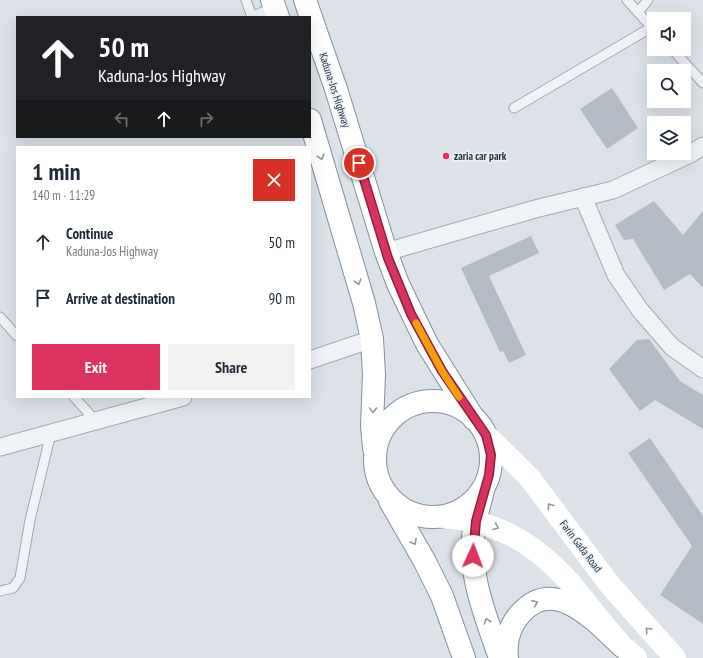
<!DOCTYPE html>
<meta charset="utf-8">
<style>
body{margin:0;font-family:"PT Sans Narrow",sans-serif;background:#f2f2f3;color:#1f2937;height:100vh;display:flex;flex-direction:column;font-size:15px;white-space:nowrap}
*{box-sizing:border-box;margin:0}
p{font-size:13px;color:#747a83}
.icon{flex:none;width:22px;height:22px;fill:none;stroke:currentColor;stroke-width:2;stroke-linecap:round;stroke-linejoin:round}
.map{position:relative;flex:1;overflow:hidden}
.sheet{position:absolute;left:16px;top:146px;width:295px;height:252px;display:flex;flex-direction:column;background:#fff;border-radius:0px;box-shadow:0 4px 16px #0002}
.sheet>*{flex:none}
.top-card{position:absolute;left:16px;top:16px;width:295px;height:122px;border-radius:0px;box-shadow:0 4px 16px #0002;background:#202124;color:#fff;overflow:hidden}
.buttons{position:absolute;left:647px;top:12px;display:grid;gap:8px}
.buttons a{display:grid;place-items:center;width:44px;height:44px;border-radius:0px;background:#fff;box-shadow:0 4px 16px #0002;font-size:20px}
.pin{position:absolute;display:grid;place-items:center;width:34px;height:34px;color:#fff;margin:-17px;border:2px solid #fff;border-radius:50%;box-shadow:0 1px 4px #0007}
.me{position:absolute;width:44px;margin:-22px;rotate:2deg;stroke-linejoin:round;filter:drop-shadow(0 0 3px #0008)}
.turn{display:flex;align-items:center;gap:14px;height:84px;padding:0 16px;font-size:18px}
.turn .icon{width:52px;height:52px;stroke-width:2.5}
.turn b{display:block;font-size:28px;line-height:34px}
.lanes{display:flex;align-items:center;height:38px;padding:0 16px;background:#0003;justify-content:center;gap:20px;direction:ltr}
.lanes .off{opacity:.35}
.round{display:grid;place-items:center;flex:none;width:42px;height:42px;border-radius:0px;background:#f2f2f3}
.summary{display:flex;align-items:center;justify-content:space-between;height:68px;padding:0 16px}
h1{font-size:24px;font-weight:700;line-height:30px}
.primary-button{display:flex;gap:8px;margin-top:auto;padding:8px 16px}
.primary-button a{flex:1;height:46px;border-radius:0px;background:#dc325f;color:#fff;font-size:16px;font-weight:700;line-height:46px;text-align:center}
.primary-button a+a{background:#f2f2f3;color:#1f2937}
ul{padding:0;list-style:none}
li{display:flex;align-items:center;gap:12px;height:56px;padding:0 16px}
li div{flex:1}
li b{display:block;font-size:15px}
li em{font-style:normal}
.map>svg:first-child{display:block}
.building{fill:#b3bcc5}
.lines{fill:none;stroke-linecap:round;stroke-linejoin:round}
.lane-casing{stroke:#a1aab2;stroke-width:11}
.street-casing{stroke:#a1aab2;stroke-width:19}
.highway-casing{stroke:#8291a0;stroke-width:24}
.lane{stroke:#eff2f6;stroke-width:9}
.street{stroke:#eff2f6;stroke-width:17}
.secondary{stroke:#fff;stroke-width:22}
.highway{stroke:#fff;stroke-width:22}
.oneway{stroke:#9298a0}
.route-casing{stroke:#8f203e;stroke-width:10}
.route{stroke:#dc325f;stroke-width:7}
.slow{stroke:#f59e0b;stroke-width:7}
.poi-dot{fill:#dc325f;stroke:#ecf1f6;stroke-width:1.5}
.labels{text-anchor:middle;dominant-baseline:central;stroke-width:3;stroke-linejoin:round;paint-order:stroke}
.street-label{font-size:11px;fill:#243240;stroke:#ecf1f6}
.poi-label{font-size:11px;font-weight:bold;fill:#243240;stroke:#ecf1f6;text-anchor:start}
</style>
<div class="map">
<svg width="703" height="658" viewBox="0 0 703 658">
<rect width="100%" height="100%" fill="#dce2e8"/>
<!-- building -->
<g class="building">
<polygon points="612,88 638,128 607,149 580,109"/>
<polygon points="654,201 683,235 703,211 703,288 690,274 664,290 633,239 624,240 615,225"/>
<polygon points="531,236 539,253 489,276 526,355 509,363 503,351 500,352 461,268"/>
<polygon points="649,339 680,381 703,395 703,429 655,400 640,411 609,369 637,340"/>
<polygon points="650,438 703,516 703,624 660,595 692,546 628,453"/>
</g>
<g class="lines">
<defs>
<g id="lane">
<polyline points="246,0 252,17"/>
<polyline points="627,0 654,30"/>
<polyline points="638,12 648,0"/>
<polyline points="251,17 275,7"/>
<polyline points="672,49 703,83"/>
<polyline points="514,108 652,27"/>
<polyline points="0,317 17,336"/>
<polyline points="74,397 95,420"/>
<polyline points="0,591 13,588 20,578 30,520 51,433"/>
</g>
<g id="street">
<polyline points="583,197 616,275 640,310 672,347 703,369"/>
<polyline points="386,252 535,209 613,190 690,154 703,146"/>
<polyline points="310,360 372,339"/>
<polyline points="0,447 183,397"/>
</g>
<g id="highway">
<polyline points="272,0 278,17"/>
<polyline points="305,0 336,89 386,252 398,284 427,344 474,419"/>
<polyline points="310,120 364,303 372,339 374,374 372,426 374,448"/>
<circle cx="433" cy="459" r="58"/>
<path d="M483,490C480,503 476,516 474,529C467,573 486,617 500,658"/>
<polyline points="390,501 424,560 442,596 464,658"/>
<path d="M507,658C505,641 509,626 521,613C556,575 597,623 623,647"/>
</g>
</defs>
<!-- lane casing -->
<use href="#lane" class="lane-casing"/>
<!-- street casing -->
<use href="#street" class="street-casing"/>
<!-- highway casing -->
<use href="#highway" class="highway-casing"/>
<!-- lane -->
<use href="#lane" class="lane"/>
<!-- street -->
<use href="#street" class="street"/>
<!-- secondary -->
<g class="secondary">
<polyline points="486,435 529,477 610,585 675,658"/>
<path d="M444,517C493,521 530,540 564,576C589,603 607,634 636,658"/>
</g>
<!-- highway -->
<use href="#highway" class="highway"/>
</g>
<!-- one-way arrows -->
<defs><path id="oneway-chevron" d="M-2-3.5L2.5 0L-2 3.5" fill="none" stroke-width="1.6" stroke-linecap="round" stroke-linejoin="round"/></defs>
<g class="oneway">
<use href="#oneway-chevron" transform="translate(321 157) rotate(74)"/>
<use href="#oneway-chevron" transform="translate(358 282) rotate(74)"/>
<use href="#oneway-chevron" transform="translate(373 410) rotate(92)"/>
<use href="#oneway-chevron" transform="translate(550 506) rotate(-127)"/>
<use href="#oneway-chevron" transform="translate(496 527) rotate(22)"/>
<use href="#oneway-chevron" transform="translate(414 542) rotate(60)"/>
<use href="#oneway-chevron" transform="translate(535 603) rotate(-21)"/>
<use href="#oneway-chevron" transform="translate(487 621) rotate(-109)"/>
<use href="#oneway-chevron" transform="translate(648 630) rotate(-133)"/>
</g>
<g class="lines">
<defs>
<polyline id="route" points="359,163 388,258 411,314 442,371 486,435 491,455 489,475 476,521 473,556"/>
</defs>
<!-- route casing -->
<use href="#route" class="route-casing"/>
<!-- route -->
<use href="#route" class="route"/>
<!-- slow -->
<polyline class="slow" points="416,323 442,371 459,397"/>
</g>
<!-- markers -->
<circle class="poi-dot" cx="446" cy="156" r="4"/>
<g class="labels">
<!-- street labels -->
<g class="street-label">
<text transform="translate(335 90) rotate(72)">Kaduna-Jos Highway</text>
<text transform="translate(581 546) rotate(53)">Farin Gada Road</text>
</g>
<!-- poi labels -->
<g class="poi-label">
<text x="454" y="156">zaria car park</text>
</g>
</g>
</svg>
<div class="buttons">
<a><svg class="icon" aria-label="sound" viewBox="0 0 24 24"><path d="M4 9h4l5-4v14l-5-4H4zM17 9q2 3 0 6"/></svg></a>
<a><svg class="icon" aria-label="search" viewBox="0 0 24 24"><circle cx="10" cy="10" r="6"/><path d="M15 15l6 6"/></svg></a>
<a><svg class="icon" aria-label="layers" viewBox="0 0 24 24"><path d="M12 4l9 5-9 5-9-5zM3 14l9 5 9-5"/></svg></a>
</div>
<div class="pin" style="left:359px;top:163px;background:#d93025"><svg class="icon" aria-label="arrive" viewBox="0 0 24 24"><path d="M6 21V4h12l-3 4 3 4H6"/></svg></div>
<svg class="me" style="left:473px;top:556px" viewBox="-20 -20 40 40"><circle r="19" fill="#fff"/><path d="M0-13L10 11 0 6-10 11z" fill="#dc325f"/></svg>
<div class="top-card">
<div class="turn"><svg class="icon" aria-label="ahead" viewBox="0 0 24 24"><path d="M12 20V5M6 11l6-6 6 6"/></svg><div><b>50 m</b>Kaduna-Jos Highway</div></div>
<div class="lanes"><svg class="icon off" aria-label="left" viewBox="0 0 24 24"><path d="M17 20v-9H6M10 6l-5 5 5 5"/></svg><svg class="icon" aria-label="ahead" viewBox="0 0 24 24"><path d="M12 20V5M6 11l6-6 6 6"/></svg><svg class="icon off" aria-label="right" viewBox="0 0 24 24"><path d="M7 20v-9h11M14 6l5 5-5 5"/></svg></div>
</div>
<section class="sheet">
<div class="summary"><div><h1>1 min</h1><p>140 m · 11:29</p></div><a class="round" style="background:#d93025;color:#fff"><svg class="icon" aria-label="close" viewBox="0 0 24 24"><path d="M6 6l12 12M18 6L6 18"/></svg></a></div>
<ul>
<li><svg class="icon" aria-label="ahead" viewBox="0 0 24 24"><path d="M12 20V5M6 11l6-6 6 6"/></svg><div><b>Continue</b><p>Kaduna-Jos Highway</p></div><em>50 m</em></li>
<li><svg class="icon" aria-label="arrive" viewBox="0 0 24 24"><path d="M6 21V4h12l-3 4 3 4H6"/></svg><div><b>Arrive at destination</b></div><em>90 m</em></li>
</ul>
<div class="primary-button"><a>Exit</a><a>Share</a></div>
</section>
</div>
